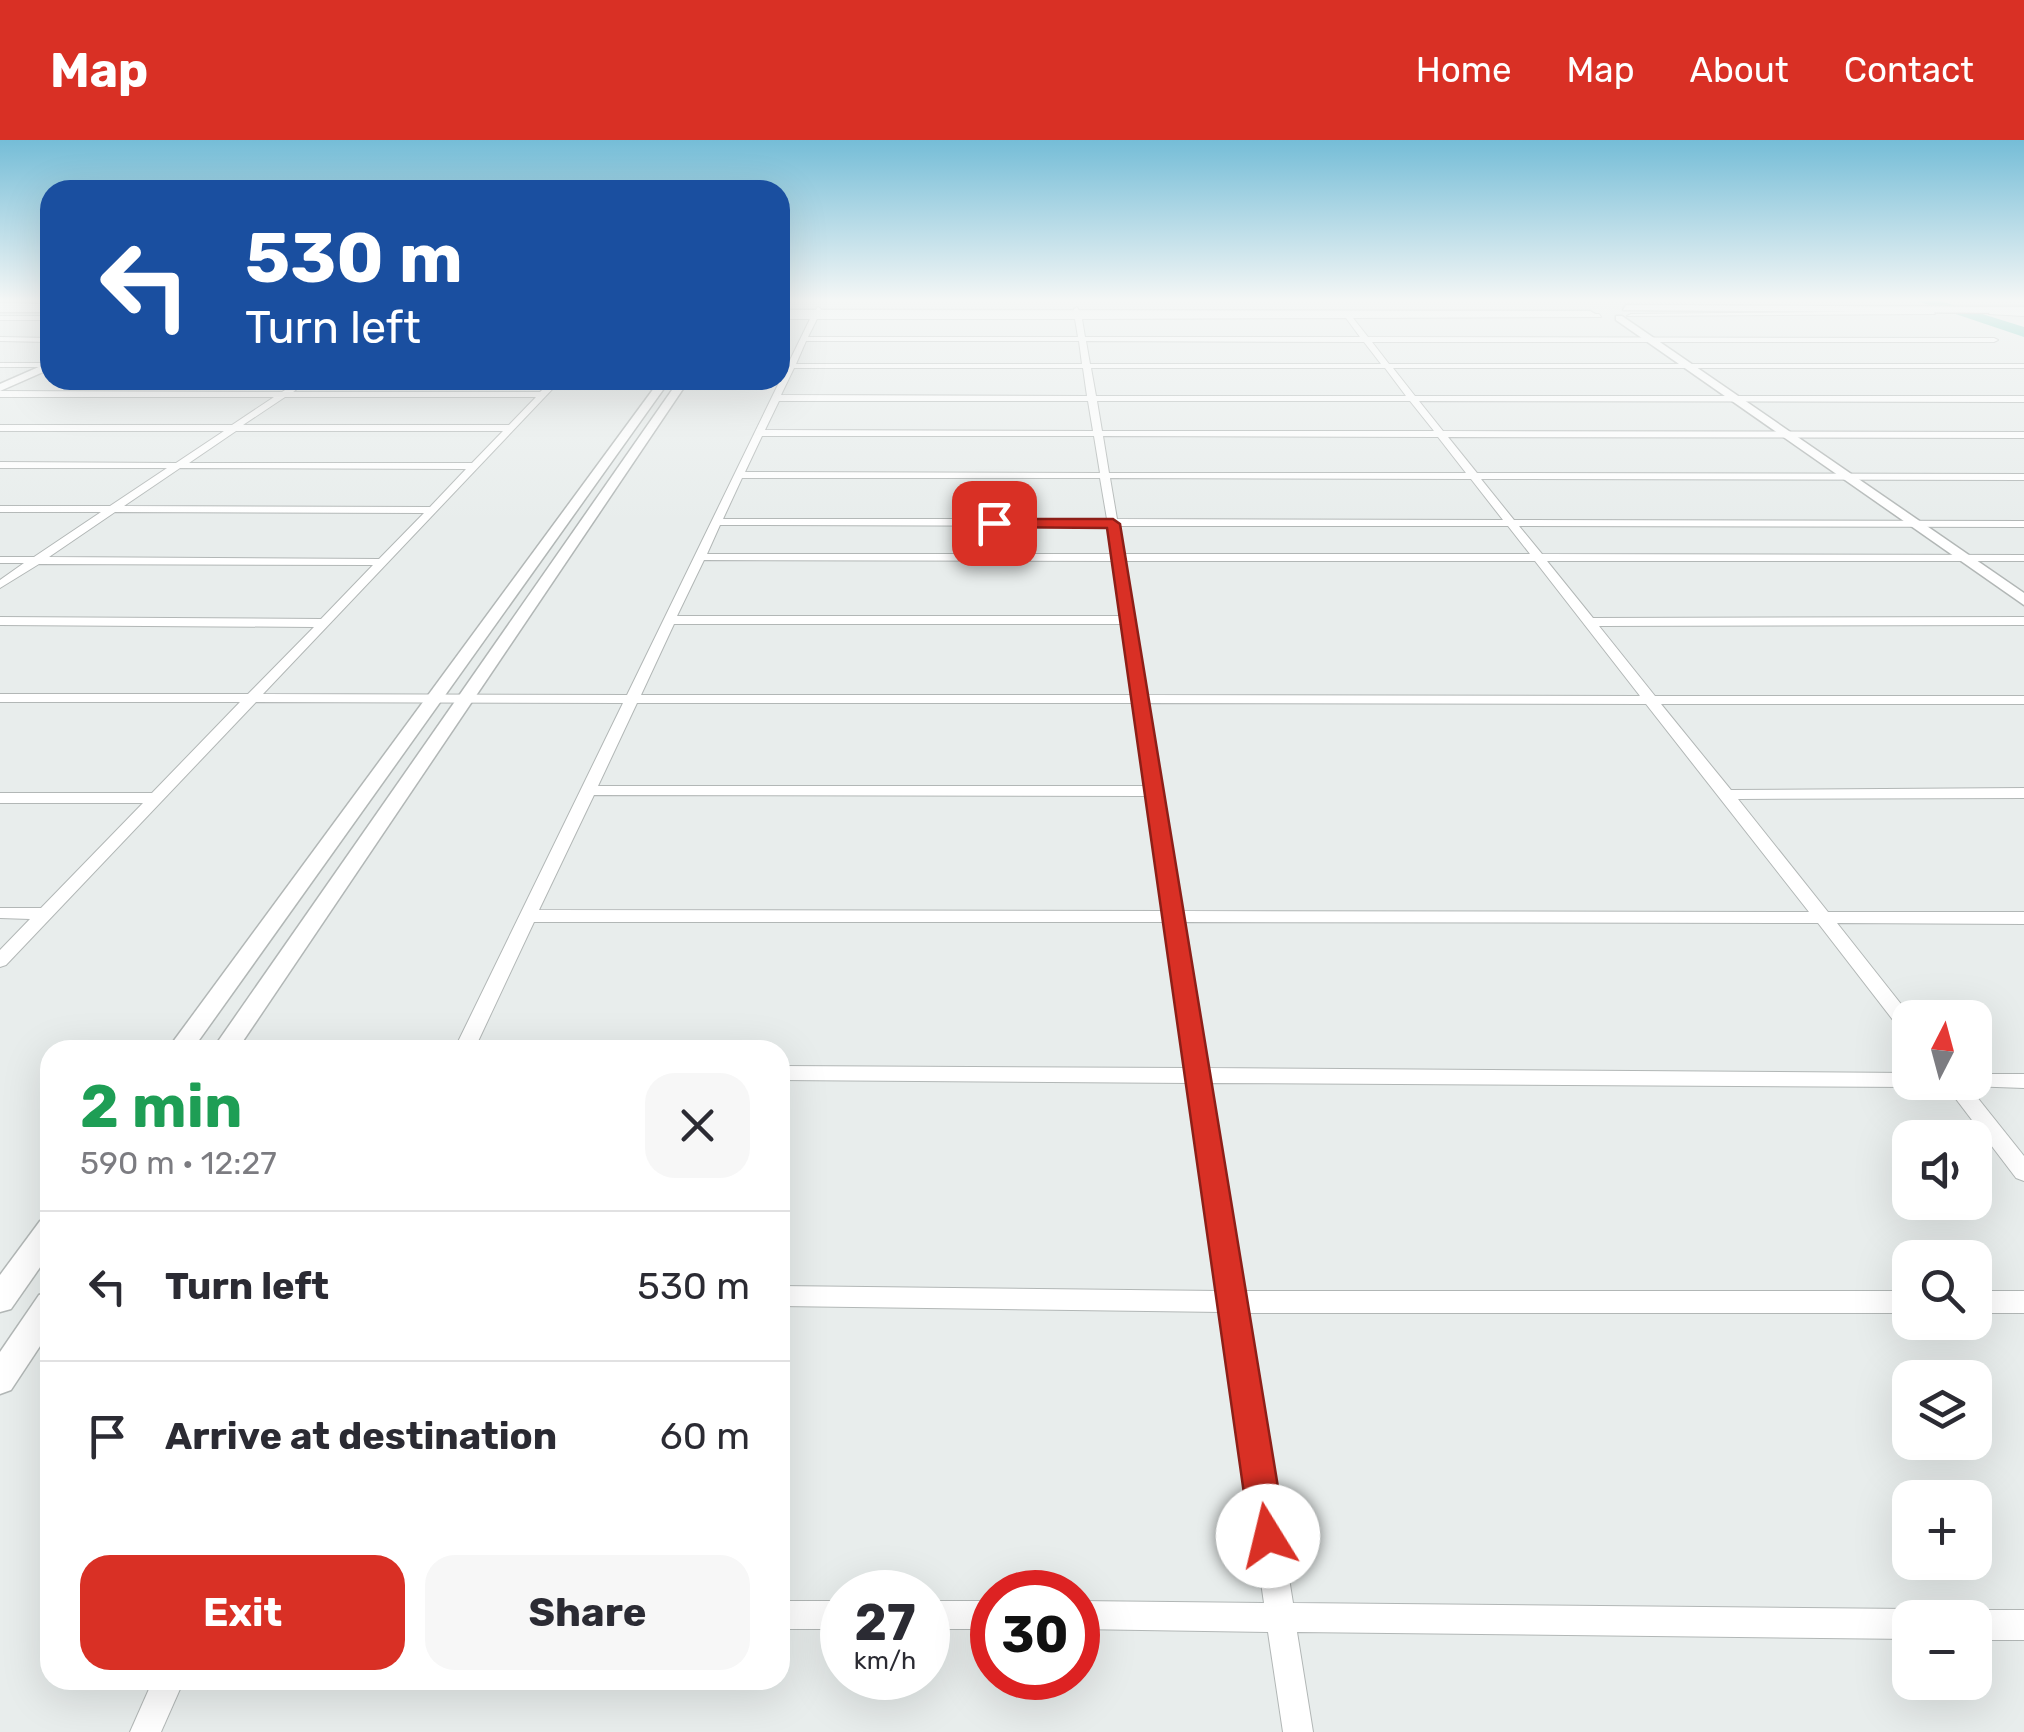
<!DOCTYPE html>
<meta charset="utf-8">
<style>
body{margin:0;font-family:Rubik,sans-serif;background:#f7f7f7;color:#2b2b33;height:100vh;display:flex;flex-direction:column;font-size:38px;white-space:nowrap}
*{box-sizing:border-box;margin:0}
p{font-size:32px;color:#7c7c81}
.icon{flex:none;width:55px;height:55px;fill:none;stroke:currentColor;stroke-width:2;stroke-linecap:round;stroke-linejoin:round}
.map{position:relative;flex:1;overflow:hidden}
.side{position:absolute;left:40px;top:900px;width:750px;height:650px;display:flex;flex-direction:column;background:#fff;border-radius:30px;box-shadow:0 10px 40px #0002}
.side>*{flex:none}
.guide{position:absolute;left:40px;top:40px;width:750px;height:210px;border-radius:30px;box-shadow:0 10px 40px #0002;background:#1a4fa0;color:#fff;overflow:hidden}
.needle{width:65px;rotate:6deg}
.fabs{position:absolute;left:1892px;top:860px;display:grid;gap:20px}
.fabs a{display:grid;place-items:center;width:100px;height:100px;border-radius:20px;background:#fff;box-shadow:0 10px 40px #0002;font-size:50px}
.speed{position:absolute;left:820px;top:1430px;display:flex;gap:20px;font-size:50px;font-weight:700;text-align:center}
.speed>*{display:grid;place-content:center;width:130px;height:130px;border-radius:50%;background:#fff;box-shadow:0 10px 40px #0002;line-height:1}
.speed small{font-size:25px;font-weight:400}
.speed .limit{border:15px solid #d22;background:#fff;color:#111}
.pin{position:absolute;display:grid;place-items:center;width:85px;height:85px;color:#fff;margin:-42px;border-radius:20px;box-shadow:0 5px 15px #0006}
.me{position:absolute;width:110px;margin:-55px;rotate:351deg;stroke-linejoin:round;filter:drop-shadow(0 0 8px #0008)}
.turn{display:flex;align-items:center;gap:35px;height:210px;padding:0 40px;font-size:45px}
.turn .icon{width:130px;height:130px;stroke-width:2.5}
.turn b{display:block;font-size:70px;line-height:85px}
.round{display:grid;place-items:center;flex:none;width:105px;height:105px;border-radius:30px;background:#f7f7f7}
.head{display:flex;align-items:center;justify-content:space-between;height:170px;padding:0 40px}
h1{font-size:60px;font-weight:700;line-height:75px;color:#1e9e55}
.cta{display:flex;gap:20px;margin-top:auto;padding:20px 40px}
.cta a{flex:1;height:115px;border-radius:30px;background:#d93025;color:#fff;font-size:40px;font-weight:700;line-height:115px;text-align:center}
.cta a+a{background:#f7f7f7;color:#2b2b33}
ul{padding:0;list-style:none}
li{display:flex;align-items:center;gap:30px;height:150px;padding:0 40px;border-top:2px solid #e1e1e2}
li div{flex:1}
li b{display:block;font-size:38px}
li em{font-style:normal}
header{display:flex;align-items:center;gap:60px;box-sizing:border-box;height:140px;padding:0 50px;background:#d93025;color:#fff}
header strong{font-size:48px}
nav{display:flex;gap:55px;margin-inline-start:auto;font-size:35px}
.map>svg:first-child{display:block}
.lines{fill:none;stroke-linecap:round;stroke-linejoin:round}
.river{fill:#6acabe;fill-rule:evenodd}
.minor-casing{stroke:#b2b7b6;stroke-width:2}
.secondary-casing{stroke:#b2b7b6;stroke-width:3}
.primary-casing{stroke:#b2b7b6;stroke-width:3}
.minor{fill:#fff;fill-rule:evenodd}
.secondary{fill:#fff;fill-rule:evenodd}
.primary{fill:#fff;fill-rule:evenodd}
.route{fill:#d93025;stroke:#8d1f18;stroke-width:2.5}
</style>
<header>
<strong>Map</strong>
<nav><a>Home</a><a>Map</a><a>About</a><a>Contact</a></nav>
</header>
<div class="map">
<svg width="2024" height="1592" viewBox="0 0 2024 1592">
<rect width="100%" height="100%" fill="#e8edec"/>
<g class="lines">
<!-- river -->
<polygon class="river" points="1911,159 1934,159 2024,187 2024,197"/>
<defs>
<g id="minor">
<polygon points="0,163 50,164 50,168 0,167"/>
<path d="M818,167L821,169L819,175H1074V169L1077,167L1081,175L1342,174L1345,171L1350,174H1599L1601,177L1353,178L1368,197L1994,198L1998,200L1994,202H1372L1389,224H2024V228H1393L1415,256H2024V262L1419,261L1443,291L2024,292V298L1448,297L1477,333L2024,334V340L1481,339L1514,380L2024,381V387L1519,386L1542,414L2024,415V421H1547L1593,478L2024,477V485L1599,486L1655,556H2024V564H1661L1731,650L2024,648V658L1738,659L1828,772H2024V784L1837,783L1912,878L1910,895L1903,893L1818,783L1184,782L1207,928L1910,933V942H1919L1910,947L1209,943L1243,1151H1910V1173H1246L1293,1463L1910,1469L1920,1474L1922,1478H1910V1499L1297,1492L1313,1592H1283L1268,1492L1078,1489V1461L1264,1463L1222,1172L780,1166V1146L1219,1151L1189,943L780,940V926L1187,928L1166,782H534L474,910H454L623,563L256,562L6,825L0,827V810L30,779L0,778V768H41L143,663H0V653H152L240,562H0V554H248L314,487L0,485V477L321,479L373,425L39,424L0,448V440L24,423H0V417H34L101,372H0V366H110L167,328H0V322L176,323L224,291H0V285H232L274,257H0V251L282,252L300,240H309L293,252H540L552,240H561L263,554L627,555L810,179H780V175H812ZM1346,178L1360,197H1085L1082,179ZM817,179H1075L1078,197H808ZM806,201H1079L1082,224H796ZM1086,201L1364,202L1381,224H1090ZM794,228H1083L1087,256L781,255ZM1091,228H1385L1406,256H1096ZM285,257H536L509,285H243ZM779,261H1088L1093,291L765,290ZM1097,261H1410L1434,291H1102ZM236,291H503L472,323H189ZM762,296H1094L1100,333L745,332ZM1103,296L1438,297L1466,333H1109ZM180,328L466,329L430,367L124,366ZM742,338H1100L1107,379H723ZM1110,338L1471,339L1503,380L1117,379ZM115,372L424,373L379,419L49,417ZM720,385L1108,386L1112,414H707ZM1119,386H1508L1530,414H1123ZM704,420L1113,421L1122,476H677ZM1125,421H1535L1640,556L1147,555ZM674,484H1123L1134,555H641ZM637,563H1135L1147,646H598ZM1148,563L1646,564L1809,772L1182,771ZM594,655L1148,656L1165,771L539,770Z"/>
<polygon points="1933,171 1935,174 1627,176 1631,174"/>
<polygon points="1991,171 2024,172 2024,176 1989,174"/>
<rect x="0" y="176" width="50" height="4"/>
<polygon points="0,197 50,198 50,202 0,201"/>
<rect x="0" y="223" width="50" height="4"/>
<polygon points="1975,934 2024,934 2024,948 1968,946 1966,942 1975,942"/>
<polygon points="1943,942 1965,942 2024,1016 2024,1041 2016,1038"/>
<rect x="1975" y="1151" width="49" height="22"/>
<rect x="780" y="1461" width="62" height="28"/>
<rect x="928" y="1461" width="64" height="28"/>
<polygon points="1975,1470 2024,1470 2024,1500 1975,1500 1975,1478 1964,1478"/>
<polygon points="153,1540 184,1540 161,1592 130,1592"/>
</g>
<g id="secondary">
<polygon points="1616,176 1622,176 2024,453 2024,465 1616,180"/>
<polygon points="50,222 50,229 0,251 0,244"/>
<polygon points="660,240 670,240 192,910 167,910"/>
<polygon points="679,240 689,240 237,910 212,910"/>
<polygon points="50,1078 50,1113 11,1169 0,1172 0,1135 40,1081"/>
<polygon points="50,1151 50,1191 11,1250 0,1254 0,1212 39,1155"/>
</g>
<g id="primary">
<polygon points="1626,165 2024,167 2024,173 1623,170"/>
<rect x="0" y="166" width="50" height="6"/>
<polygon points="780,170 1590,171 1595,174 780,176"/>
</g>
</defs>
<!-- minor casing -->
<use href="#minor" class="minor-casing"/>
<!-- secondary casing -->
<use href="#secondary" class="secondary-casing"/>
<!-- primary casing -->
<use href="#primary" class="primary-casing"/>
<!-- minor -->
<use href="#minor" class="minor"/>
<!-- secondary -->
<use href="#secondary" class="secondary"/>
<!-- primary -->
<use href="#primary" class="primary"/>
</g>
<!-- sky -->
<linearGradient id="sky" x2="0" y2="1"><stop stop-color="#75bdd7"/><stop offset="0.42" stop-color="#f5f7f6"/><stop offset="1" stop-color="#f5f7f6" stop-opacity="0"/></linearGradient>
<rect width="2024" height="382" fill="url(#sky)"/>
<!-- route -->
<polygon class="route" points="1113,379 1120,384 1286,1396 1281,1409 1268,1414 1255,1409 1250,1396 1107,388 994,387 987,383 994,379"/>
</svg>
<div class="fabs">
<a><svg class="needle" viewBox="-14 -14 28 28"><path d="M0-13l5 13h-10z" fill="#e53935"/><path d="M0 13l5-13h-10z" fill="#7c7c81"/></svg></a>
<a><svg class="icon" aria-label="sound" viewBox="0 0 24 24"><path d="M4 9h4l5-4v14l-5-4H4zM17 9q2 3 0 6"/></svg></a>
<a><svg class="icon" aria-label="search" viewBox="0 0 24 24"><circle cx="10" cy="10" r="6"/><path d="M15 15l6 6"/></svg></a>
<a><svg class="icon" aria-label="layers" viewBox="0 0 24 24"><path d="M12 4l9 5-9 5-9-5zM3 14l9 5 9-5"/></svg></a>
<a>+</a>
<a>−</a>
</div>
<div class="speed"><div>27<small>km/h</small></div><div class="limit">30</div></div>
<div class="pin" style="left:994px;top:383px;background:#d93025"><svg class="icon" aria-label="arrive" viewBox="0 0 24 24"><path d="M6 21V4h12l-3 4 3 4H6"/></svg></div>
<svg class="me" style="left:1268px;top:1396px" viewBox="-20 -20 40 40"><circle r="19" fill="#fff"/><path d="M0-13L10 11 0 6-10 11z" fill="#d93025"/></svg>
<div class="guide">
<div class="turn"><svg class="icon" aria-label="left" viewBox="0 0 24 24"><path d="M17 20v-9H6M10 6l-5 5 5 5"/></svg><div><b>530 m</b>Turn left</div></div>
</div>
<section class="side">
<div class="head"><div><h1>2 min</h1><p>590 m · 12:27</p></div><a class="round"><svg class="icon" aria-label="close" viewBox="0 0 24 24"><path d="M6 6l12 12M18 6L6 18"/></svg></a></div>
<ul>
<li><svg class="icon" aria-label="left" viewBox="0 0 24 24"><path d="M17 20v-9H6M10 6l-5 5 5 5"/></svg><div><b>Turn left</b></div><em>530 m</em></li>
<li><svg class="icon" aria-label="arrive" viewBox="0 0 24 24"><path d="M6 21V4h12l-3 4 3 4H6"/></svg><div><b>Arrive at destination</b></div><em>60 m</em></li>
</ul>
<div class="cta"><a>Exit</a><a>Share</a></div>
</section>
</div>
